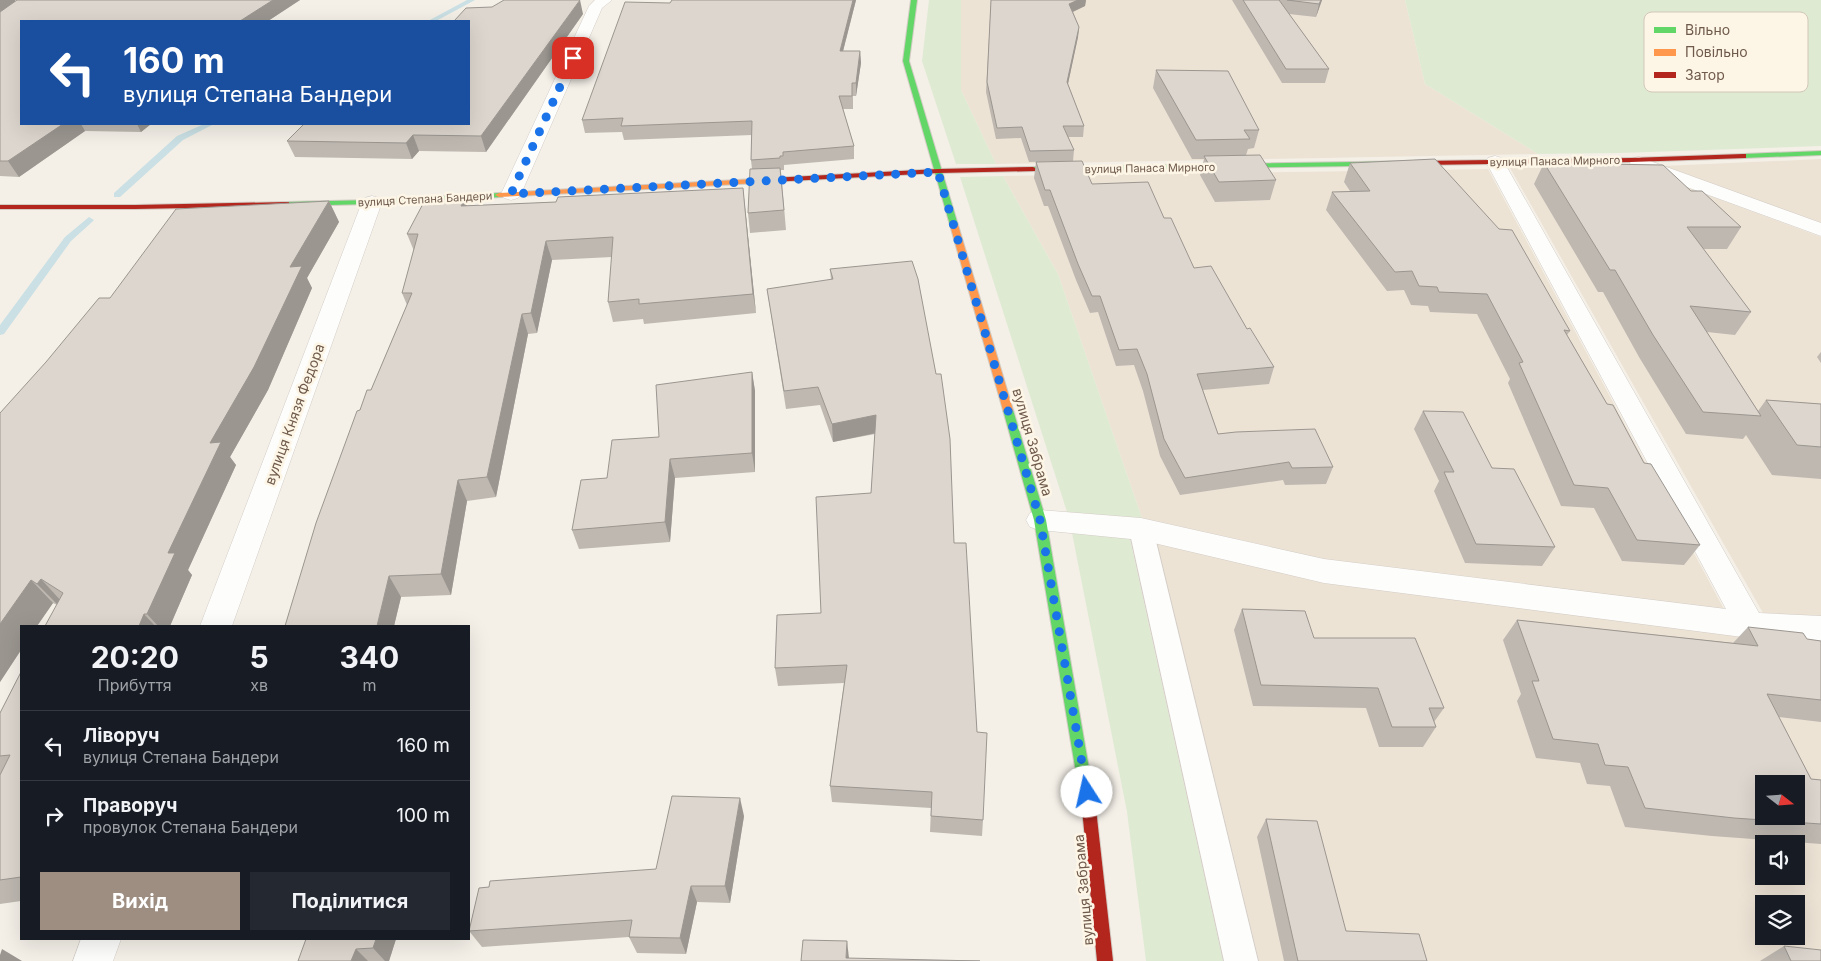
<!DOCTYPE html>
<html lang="uk">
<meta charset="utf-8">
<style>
body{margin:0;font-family:Inter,sans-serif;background:#242831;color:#f1f3f6;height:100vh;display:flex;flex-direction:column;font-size:19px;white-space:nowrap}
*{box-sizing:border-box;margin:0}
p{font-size:16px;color:#9ea1a6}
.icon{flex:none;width:28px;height:28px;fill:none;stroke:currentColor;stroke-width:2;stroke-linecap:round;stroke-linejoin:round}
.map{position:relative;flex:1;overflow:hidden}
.side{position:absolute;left:20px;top:625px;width:450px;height:315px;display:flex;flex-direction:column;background:#171b24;border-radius:0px;box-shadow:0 5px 20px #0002}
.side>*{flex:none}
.top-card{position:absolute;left:20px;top:20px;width:450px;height:105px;border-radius:0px;box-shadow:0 5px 20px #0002;background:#1a4fa0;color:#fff;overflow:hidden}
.needle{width:32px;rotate:107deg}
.controls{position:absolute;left:1755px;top:775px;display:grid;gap:10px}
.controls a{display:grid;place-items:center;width:50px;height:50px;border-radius:0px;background:#171b24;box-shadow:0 5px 20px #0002;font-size:25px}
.pin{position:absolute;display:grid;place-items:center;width:42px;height:42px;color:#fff;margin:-21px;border-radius:10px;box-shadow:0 2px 8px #0006}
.me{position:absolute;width:55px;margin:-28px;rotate:350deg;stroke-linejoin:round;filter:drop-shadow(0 0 4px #0008)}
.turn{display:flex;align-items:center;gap:18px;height:105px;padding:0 20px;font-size:22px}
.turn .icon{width:65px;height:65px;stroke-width:2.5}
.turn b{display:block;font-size:35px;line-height:42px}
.eta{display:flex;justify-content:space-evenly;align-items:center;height:85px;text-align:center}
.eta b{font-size:30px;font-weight:700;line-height:35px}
.cta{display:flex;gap:10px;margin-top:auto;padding:10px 20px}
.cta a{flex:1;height:58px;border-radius:0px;background:#9e8e82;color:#fff;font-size:20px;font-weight:700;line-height:58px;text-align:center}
.cta a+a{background:#242831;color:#f1f3f6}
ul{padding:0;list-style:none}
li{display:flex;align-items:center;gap:15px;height:70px;padding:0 20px;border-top:1px solid #363941}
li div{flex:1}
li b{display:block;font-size:19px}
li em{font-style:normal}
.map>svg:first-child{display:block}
.residential{fill:#ede3d5;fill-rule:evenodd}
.green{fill:#dfead3}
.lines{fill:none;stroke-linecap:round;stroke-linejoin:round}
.stream{fill:#cae0e4;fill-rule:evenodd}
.lane-casing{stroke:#d3cdc6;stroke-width:2}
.street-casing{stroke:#d3cdc6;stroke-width:1}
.fast-casing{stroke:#d2ccc3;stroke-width:2}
.slow-casing{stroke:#d2ccc3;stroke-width:2}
.jam-casing{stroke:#d2ccc3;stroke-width:2}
.lane{fill:#fdfdfc;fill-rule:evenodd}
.street{fill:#fdfdfc;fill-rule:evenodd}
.fast{fill:#63d668;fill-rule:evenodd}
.slow{fill:#ff974d;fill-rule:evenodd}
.jam{fill:#b3261e;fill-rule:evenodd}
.wall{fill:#beb8b1}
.shaded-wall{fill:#9b9690}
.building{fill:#ddd6ce;stroke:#9b9690;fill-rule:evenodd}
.route{stroke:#1a73e8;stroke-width:9;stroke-dasharray:0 16.2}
.labels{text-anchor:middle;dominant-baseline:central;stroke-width:5;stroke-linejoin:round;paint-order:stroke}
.far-street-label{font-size:11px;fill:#6f5a4b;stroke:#fdf6e7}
.street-label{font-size:14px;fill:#6f5a4b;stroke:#fdf6e7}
.key{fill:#fdf6e7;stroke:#d2c7b8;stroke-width:1}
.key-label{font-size:14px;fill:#6f5a4b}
</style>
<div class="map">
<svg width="1821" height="961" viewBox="0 0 1821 961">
<rect width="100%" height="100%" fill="#f4f0e8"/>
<!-- residential -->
<g class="residential">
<polygon points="961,0 1405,0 1425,84 1538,154 996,164 961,90"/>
<polygon points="1821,159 1821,223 1662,166"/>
<polygon points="1630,166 1821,237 1821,616 1763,613 1510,168"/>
<polygon points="1488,169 1724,609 1324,559 1142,518 1058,274 1003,176"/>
<path d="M1157,543L1821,642V961H1259ZM1764,784H1796V816H1764ZM1764,844H1796V876H1764ZM1764,904H1796V936H1764Z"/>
</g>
<!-- green -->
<g class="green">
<polygon points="929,0 961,0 961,90 996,164 956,164 922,61"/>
<polygon points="1405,0 1821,0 1821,146 1620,153 1538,154 1425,84"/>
<polygon points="1003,176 1058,274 1142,518 1067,512 960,177"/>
<polygon points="1072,533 1130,539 1223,961 1146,961 1127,812"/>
</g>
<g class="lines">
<!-- stream -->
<g class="stream">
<polygon points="467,0 475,0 436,21 428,21"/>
<polygon points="204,124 214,124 183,140 120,197 114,197 114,193 177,136"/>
<polygon points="89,217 94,220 92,222 71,241 4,334 0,335 0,325 65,237"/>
</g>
<defs>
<polygon id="lane" points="1141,520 1150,522 1153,529 1258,961 1224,961 1129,529 1132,522"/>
<g id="street">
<polygon points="595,0 612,0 602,8 521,194 518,198 511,200 504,198 501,194 589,6"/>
<polygon points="1495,156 1502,158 1504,162 1759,613 1821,616 1821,642 1750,638 1324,583 1141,540 1040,530 1030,527 1026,520 1030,513 1040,510 1141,518 1324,559 1726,609 1486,162 1488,158"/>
<polygon points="1639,157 1821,223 1821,236 1632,167 1630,163 1632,159"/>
<polygon points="372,196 379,198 382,202 232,626 200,626 362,202 365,198"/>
<polygon points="81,939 121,939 113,961 73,961"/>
</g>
<g id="fast">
<polygon points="911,0 917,0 909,61 958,225 954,228 950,225 903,61"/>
<polygon points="1821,151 1821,155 1743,158 1739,156 1743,154"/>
<polygon points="1422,161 1426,163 1425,165 1033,171 1029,169 1033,167"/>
<polygon points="499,193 503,195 502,197 372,204 286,206 282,204 286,202 372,200"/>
<polygon points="1008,407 1013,410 1046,520 1096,809 1094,814 1089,816 1084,814 1082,809 1034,520 1003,410"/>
</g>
<g id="slow">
<polygon points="755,179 758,179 758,183 499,197 495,195 499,193"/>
<polygon points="954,222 958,225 1013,410 1012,412 1004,412 1003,410 950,225"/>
</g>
<g id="jam">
<polygon points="1743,154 1746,154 1746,158 1631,162 1422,165 1418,163 1422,161 1631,158"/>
<polygon points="1033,167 1037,169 1036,171 938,173 755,183 751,181 755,179 938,169"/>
<polygon points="286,202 289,202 289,206 135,209 0,209 0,205 135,205"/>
<polygon points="1089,802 1094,804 1096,809 1113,961 1097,961 1082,809 1084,804"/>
</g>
</defs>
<!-- lane casing -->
<use href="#lane" class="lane-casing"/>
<!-- street casing -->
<use href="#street" class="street-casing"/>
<!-- fast casing -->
<use href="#fast" class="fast-casing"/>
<!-- slow casing -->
<use href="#slow" class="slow-casing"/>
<!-- jam casing -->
<use href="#jam" class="jam-casing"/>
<!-- lane -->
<use href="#lane" class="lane"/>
<!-- street -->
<use href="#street" class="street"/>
<!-- fast -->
<use href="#fast" class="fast"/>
<!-- slow -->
<use href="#slow" class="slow"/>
<!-- jam -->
<use href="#jam" class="jam"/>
</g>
<!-- wall -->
<g class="wall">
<polygon points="0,0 15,0 15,1 300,0 268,21 21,21 21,124 151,124 141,132 85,131 19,177 0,176"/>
<polygon points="672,0 856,0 843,51 860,51 861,63 856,96 853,96 853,109 843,109 854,146 854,159 784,165 784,170 781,170 781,172 786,230 750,233 748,213 752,169 751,160 752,135 624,140 622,132 585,133 582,120"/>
<polygon points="991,0 1086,0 1085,6 1073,12 1079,27 1078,37 1068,84 1084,126 1083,137 1068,137 1074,150 1073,161 1029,162 1021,138 996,139 986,92"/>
<polygon points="1232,0 1322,0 1316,17 1289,14 1329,69 1325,83 1282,83"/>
<polygon points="583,14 486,152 419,151 412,159 295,157 287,141"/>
<polygon points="1156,70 1259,130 1254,148 1248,149 1246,155 1276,180 1270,200 1215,202 1200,175 1204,159 1192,159 1153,88"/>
<polygon points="1036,162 1092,184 1164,218 1194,268 1247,329 1274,367 1269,384 1203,390 1218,434 1333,467 1326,484 1285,485 1283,480 1180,495 1160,456 1143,391 1134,365 1116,366 1098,312 1090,313 1076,280 1048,206 1044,206 1034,178"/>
<polygon points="1350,163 1570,331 1567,335 1607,404 1644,463 1700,545 1684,565 1622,561 1594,508 1561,506 1508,383 1510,379 1477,314 1430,312 1428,306 1411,305 1404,290 1387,291 1326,210 1332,192 1350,191 1344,182"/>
<polygon points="1544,163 1691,191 1741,227 1727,249 1703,249 1751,312 1735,335 1707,332 1758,411 1766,400 1821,404 1821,479 1772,475 1746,435 1743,439 1686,434 1639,357 1603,292 1598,292 1534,184"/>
<polygon points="743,188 756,313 644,324 643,319 613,322 608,302 612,257 552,260 537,333 528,334 496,497 467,501 451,595 401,597 394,626 360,410 371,390 407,305 402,293 414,251 407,234 467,206 556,202"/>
<polygon points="329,201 339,222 307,278 312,288 268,390 230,457 236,465 188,570 192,575 170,626 45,626 57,605 53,603 37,626 21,626 21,650 0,682 0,413 110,298"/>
<polygon points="830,269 954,543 977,732 983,820 982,836 930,832 931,808 832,802 830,786 844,683 778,686 775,668 821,613 871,493 875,434 833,442 820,405 786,409 767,289 831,280"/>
<polygon points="1821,352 1821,363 1817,357"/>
<polygon points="752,372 755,391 755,472 675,478 670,542 579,549 572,530 607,478 659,437"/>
<polygon points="1423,411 1492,468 1555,547 1542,566 1465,563 1434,491 1439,481 1414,429"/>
<polygon points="1242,609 1314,638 1444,708 1434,722 1436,727 1423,747 1379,747 1366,708 1253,706 1234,630"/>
<polygon points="1517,620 1733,643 1748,627 1807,639 1821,641 1821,722 1779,717 1811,779 1821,780 1821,844 1712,836 1625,827 1610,786 1587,784 1580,763 1536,758 1517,701 1521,694 1503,640"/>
<polygon points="21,672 21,901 0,904 0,713"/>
<polygon points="744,816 730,903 697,902 686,954 637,953 629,937 482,947 469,931 489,887 656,869"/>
<polygon points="1266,819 1346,931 1427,961 1284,961 1257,837"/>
<polygon points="396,939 389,961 298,961"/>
<polygon points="1784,946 1821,961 1760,961"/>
</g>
<!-- shaded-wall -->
<g class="shaded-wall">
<polygon points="0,0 15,0 17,4 0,16"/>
<polygon points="273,0 300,0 268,21 240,21"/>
<polygon points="580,0 583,14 486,152 481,136"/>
<polygon points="853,0 856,0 840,63 840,51"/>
<polygon points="1078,0 1086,0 1085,6 1068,14 1069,4"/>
<polygon points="1321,0 1322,0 1316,17 1319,4"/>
<polygon points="1079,27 1078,37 1066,93 1067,82"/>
<polygon points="860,51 861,63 856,96 856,83"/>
<polygon points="63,124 81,124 85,131 19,177 8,161"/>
<polygon points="137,124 151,124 141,132"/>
<polygon points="413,135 419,151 412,159 406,143"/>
<polygon points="743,188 745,207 756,313 753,294"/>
<polygon points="465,199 471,218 461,206"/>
<polygon points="329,201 339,222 307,278 312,288 268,390 230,457 236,465 188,570 192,575 170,626 158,626 147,614 168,553 210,443 290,267"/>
<polygon points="546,241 552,260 537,333 531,313"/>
<polygon points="522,314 528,334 496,497 487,477"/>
<polygon points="752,372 755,391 755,472 752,453"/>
<polygon points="876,415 876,433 833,442 832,424"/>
<polygon points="670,459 675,478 670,542 665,522"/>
<polygon points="458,480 467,501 451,595 441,574"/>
<polygon points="389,576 401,597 394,626 377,626"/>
<polygon points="41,579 62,602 59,606 37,584"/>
<polygon points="31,580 53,603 37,626 21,626 21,650 0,682 0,624"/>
<polygon points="144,614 155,626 139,626"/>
<polygon points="740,798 744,816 730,903 725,886"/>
<polygon points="691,886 697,902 686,954 680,938"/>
<polygon points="376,939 396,939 389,961 385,961 373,948"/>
<polygon points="847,941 849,958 846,958"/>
<polygon points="2,949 22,961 0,961 0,955"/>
<polygon points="356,949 368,961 351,961"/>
</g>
<!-- building -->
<g class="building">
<polygon points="17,0 273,0 240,21 21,21 21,124 63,124 8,161 0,161 0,12"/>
<polygon points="504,0 580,0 481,136 413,135 406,143 287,141 304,124 469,124 469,21 454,21 466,8 492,7"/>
<polygon points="672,0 853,0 840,51 860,51 856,83 852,83 852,96 839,96 854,146 783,152 783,156 780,156 780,158 751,160 752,121 621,126 623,118 582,120 625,2 670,3"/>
<polygon points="991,0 1078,0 1069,4 1079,27 1067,82 1084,126 1063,126 1074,150 1030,151 1022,127 997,128 987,82"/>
<polygon points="1243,0 1279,0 1329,69 1286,69"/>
<polygon points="1287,0 1321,0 1319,4"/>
<polygon points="1156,70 1228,71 1259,130 1244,130 1250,139 1196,140"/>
<polygon points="1260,155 1276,180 1219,182 1204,156"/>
<polygon points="1435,159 1499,229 1512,230 1570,331 1564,330 1607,404 1613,405 1644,463 1651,464 1700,545 1637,540 1608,488 1574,485 1519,363 1523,362 1487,294 1439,292 1437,287 1419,286 1412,271 1395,272 1332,192 1370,191 1350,163"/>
<polygon points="1082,161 1092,184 1148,182 1164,218 1171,218 1194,268 1211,266 1247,329 1250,328 1274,367 1197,374 1218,434 1236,432 1315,429 1333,467 1292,468 1289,462 1185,478 1164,439 1147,374 1137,349 1119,350 1100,296 1092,296 1078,264 1050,190 1045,190 1036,162"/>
<polygon points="1544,163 1663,165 1691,191 1702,191 1741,227 1687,227 1751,312 1690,306 1761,416 1703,412 1653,335 1615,270 1610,270"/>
<polygon points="780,168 784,210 748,213 750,169"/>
<polygon points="743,188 753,294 639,304 639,299 608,302 613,237 546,241 531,313 522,314 487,477 458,480 441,574 389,576 377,626 285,626 316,523 357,411 360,410 367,390 371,390 412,293 402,293 418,234 407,234 425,200 465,199 461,206 556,202 558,197"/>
<polygon points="329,201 290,267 302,266 254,367 210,443 221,442 168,553 175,553 147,614 144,614 139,626 45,626 63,593 41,579 37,584 31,580 0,624 0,413 46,362 99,298 110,298 176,209"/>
<polygon points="912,261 918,279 936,374 941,374 950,439 954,543 966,543 977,732 987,733 983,820 931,816 932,792 830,786 847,665 775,668 777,615 821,613 816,497 871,493 876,415 832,424 818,387 784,391 767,289 833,279 830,269"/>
<polygon points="752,372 752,453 670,459 665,522 572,530 581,480 607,478 612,440 659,437 656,385"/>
<polygon points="1766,400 1821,404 1821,447 1797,445"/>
<polygon points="1423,411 1463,412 1492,468 1514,469 1555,547 1476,544 1444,472 1454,472"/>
<polygon points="1242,609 1305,611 1314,638 1415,638 1444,708 1429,708 1436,727 1392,727 1378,688 1261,685"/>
<path d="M1517,620L1758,646L1748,627L1803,633L1807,639L1821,641V700L1767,694L1811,779L1821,780V824L1734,818L1645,808L1628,767L1605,765L1598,744L1553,739L1532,681H1539ZM1764,784H1796V816H1764Z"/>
<polygon points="21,672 21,877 0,880 0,775 10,755 0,756 0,713"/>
<polygon points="672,796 740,798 725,886 691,886 680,938 629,937 632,920 469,931 479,888 489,887 490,881 656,869"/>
<polygon points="1266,819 1317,821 1346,931 1419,934 1427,961 1298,961"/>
<polygon points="306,939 376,939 373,948 356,949 351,961 298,961"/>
<polygon points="803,940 847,941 846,958 980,961 801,961"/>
<polygon points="1784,946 1821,950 1821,961 1791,961"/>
</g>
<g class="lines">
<!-- route -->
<polyline class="route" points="573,58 511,194 938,172 1040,520 1087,792"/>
</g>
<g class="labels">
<!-- far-street labels -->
<g class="far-street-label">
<text transform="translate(1555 161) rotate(-1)">вулиця Панаса Мирного</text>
<text transform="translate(1150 168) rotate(-1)">вулиця Панаса Мирного</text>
<text transform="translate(425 199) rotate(-3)">вулиця Степана Бандери</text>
</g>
<!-- street labels -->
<g class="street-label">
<text transform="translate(294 414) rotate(-70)">вулиця Князя Федора</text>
<text transform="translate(1033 442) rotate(74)">вулиця Забрама</text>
<text transform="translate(1083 890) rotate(-95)">вулиця Забрама</text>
</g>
</g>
<!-- legend -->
<rect x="1644" y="12" width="164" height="80" rx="8" class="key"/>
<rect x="1654" y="27" width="22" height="6" fill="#63d668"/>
<rect x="1654" y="49" width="22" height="7" fill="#ff974d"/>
<rect x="1654" y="72" width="22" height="6" fill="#b3261e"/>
<g class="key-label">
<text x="1685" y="35">Вільно</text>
<text x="1685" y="57">Повільно</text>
<text x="1685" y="80">Затор</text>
</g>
</svg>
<div class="controls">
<a><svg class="needle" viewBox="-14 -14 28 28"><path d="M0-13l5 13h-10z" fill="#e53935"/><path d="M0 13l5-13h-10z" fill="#9ea1a6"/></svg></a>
<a><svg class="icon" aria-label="sound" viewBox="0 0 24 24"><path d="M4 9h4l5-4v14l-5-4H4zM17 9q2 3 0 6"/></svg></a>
<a><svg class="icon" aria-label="layers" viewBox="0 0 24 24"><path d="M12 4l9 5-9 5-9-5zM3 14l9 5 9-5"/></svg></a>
</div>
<div class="pin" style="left:573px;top:58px;background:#d93025"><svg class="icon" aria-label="arrive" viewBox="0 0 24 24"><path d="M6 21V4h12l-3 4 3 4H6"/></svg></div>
<svg class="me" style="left:1087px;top:792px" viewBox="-20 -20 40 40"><circle r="19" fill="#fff"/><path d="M0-13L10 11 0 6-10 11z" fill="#1a73e8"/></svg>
<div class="top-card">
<div class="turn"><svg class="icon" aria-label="left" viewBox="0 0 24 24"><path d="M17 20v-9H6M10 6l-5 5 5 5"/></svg><div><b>160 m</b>вулиця Степана Бандери</div></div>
</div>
<section class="side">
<div class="eta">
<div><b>20:20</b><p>Прибуття</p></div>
<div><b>5</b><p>хв</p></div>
<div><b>340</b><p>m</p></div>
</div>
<ul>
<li><svg class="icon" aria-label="left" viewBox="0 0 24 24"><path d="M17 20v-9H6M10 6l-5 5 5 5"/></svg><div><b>Ліворуч</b><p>вулиця Степана Бандери</p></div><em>160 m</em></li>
<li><svg class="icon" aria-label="right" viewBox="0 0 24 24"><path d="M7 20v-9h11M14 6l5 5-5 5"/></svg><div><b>Праворуч</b><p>провулок Степана Бандери</p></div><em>100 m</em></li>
</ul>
<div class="cta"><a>Вихід</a><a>Поділитися</a></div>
</section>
</div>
